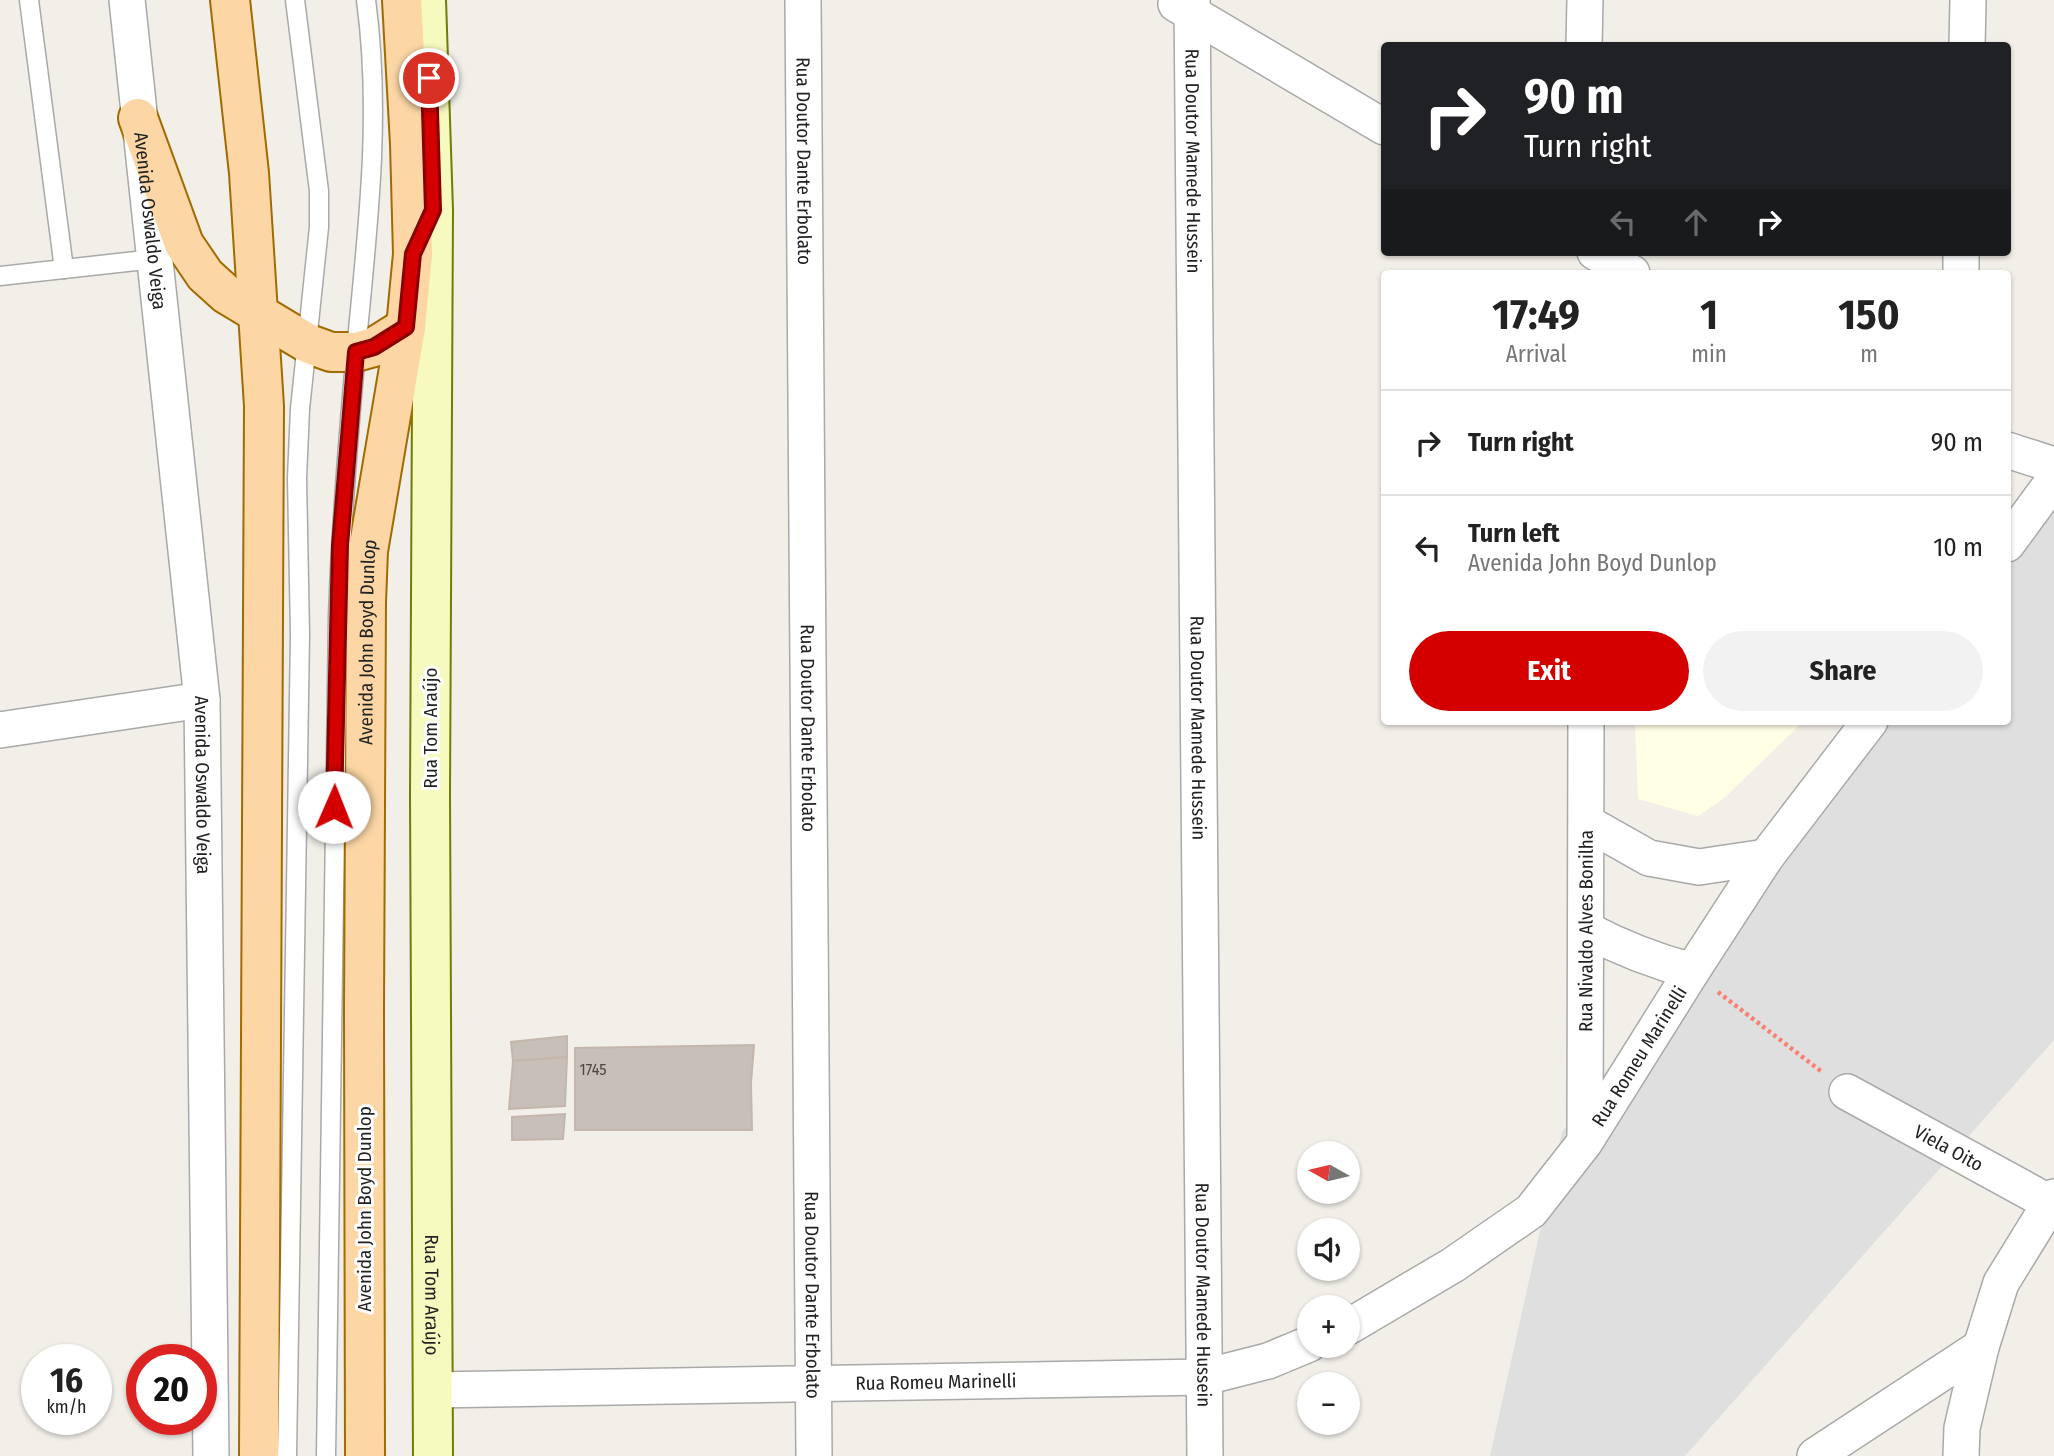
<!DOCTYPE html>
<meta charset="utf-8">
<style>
body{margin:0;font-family:"Fira Sans Condensed",sans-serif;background:#f2f2f2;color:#222;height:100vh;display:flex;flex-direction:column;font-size:26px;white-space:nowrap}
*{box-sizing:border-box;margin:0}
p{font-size:23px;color:#767676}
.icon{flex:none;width:38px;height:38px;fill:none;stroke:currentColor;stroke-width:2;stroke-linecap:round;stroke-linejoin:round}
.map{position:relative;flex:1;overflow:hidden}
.details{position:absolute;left:1381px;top:270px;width:630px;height:455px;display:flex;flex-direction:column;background:#fff;border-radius:7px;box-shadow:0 2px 5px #0004}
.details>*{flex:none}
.banner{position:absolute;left:1381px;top:42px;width:630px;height:214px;border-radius:7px;box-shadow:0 2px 5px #0004;background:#202124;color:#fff;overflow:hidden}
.needle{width:46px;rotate:278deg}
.fabs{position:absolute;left:1297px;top:1141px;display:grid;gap:14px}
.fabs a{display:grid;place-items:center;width:63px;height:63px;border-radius:50%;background:#fff;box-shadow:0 2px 5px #0004;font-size:35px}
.speed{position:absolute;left:21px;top:1344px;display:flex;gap:14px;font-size:35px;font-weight:700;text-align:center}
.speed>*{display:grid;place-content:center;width:91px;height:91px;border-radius:50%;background:#fff;box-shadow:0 2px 5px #0004;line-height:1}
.speed small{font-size:18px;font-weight:400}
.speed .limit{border:10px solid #d22;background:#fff;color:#111}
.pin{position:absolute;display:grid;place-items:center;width:60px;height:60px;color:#fff;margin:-30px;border:4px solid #fff;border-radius:50%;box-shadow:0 2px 7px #0007}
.me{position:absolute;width:77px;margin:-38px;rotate:1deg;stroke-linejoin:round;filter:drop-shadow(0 0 5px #0008)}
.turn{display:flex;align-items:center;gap:24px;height:147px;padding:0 28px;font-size:32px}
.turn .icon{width:91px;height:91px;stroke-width:2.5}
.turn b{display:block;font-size:49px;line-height:60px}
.lanes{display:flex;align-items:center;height:66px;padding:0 28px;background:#0003;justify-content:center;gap:35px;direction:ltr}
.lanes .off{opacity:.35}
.eta{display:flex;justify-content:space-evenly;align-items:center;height:119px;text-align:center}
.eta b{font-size:42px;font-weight:700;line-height:49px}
.cta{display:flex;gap:14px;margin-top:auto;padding:14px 28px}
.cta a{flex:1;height:80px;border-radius:42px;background:#d40000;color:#fff;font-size:28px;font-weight:700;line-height:80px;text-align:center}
.cta a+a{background:#f2f2f2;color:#222}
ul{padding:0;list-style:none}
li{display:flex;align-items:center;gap:21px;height:105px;padding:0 28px;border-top:2px solid #e0e0e0}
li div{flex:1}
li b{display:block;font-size:26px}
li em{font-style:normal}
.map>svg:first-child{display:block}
.residential{fill:#e0dfdf}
.education{fill:#ffffe5}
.building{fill:#c7bfb8;stroke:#c4b6ab;stroke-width:2}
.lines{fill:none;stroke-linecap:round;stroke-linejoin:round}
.service-casing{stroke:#a9a9a9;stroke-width:21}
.minor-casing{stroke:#a9a9a9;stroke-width:38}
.secondary-casing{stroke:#707d05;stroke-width:42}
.primary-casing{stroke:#a06b00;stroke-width:42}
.path{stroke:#fa8072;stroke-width:4.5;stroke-dasharray:3.5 3.5;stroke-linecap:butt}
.service{stroke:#fff;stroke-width:18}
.minor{stroke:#fff;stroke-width:35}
.secondary{stroke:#f7fabf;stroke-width:38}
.primary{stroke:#fcd6a4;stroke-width:38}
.route-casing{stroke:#8a0000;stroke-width:18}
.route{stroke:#d40000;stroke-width:12}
.labels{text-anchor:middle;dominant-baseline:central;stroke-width:6;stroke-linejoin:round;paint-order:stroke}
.number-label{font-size:16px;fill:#4b4948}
.street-label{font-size:19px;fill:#222;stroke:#fff}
</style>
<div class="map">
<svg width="2054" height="1456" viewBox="0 0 2054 1456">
<rect width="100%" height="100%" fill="#f2efe9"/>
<!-- residential -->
<polygon class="residential" points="2054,463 2054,1040 1685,1456 1490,1456 1562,1132 1864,721 2007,721 2007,526"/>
<!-- education -->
<polygon class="education" points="1635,721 1804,721 1723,799 1698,816 1638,799"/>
<!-- building -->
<g class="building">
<polygon points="567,1036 567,1057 513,1061 511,1042"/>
<polygon points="754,1045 751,1083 752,1130 575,1130 575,1048"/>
<polygon points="567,1057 565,1106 509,1109 513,1061"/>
<polygon points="565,1114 563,1139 512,1140 512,1117"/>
</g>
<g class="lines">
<defs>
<g id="service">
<polyline points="29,0 64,269"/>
<polyline points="0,276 154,259"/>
<polyline points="287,1456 300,634 297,478 300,409 319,227 319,191 295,0"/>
<path d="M326,1456L338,616C341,528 348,439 356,351C367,234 382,117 366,0"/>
</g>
<g id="minor">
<path id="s1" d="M127,0L202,700L211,1456"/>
<path id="s2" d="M803,0L814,1456"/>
<path id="s3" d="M1192,0L1205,1456"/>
<polyline points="1176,4 1384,127"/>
<polyline points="1584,46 1585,0"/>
<polyline points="1967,46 1968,0"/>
<polyline points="1595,252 1632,273"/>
<polyline points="1961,273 1961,252"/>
<polyline points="2007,450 2054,465"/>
<polyline points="2007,544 2054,480"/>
<polyline points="0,730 202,700"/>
<polyline points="1587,823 1649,858 1699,867 1766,857"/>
<path d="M1587,930C1621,948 1654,961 1692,971"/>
<path id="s4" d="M1847,1092L2050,1203"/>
<path id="s5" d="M1585,1141L1586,721"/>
<path id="s6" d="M1348,1327L1453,1265L1531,1211L1585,1142L1692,971L1766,857L1870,721"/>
<path id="s7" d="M432,1390L1205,1377L1268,1361L1309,1344"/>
<polyline points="1815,1456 1981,1347"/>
<polyline points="1961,1456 1962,1428 1981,1347 2001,1283 2054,1197"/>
</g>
<g id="secondary">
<path id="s8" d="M426,0L433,210L430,794L433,1456"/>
</g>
<g id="primary">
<polyline points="230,0 249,173 264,406 259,1456"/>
<polyline points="138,118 184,244 205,275 226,294 309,344 331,352 356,352 374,347 406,327"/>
<path id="s9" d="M365,1456L364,1010L366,602L368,551L406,327L413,254L410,144L402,0"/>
</g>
</defs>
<!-- service casing -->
<use href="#service" class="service-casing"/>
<!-- minor casing -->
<use href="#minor" class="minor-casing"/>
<!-- secondary casing -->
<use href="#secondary" class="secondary-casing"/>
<!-- primary casing -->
<use href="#primary" class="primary-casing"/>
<!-- path -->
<polyline class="path" points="1718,992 1822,1072"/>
<!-- service -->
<use href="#service" class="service"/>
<!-- minor -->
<use href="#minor" class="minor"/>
<!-- secondary -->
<use href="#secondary" class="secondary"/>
<!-- primary -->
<use href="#primary" class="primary"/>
</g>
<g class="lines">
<defs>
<polyline id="route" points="334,807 340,546 356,352 374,347 406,327 413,254 433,210 429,78"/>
</defs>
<!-- route casing -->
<use href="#route" class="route-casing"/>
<!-- route -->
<use href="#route" class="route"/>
</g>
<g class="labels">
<!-- number labels -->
<g class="number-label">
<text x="593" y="1069">1745</text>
</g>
<!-- street labels -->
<g class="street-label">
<text stroke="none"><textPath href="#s2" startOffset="161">Rua Doutor Dante Erbolato</textPath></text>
<text stroke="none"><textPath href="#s3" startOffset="161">Rua Doutor Mamede Hussein</textPath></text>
<text stroke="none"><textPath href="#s1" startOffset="222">Avenida Oswaldo Veiga</textPath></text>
<text stroke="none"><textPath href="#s9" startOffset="814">Avenida John Boyd Dunlop</textPath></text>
<text transform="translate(430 728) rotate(-90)">Rua Tom Araújo</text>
<text stroke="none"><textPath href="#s2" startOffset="728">Rua Doutor Dante Erbolato</textPath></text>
<text stroke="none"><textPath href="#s3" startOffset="728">Rua Doutor Mamede Hussein</textPath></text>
<text stroke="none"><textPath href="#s1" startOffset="789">Avenida Oswaldo Veiga</textPath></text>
<text stroke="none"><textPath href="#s5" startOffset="210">Rua Nivaldo Alves Bonilha</textPath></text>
<text stroke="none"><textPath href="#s6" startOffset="406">Rua Romeu Marinelli</textPath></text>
<text stroke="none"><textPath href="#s4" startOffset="116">Viela Oito</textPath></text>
<text transform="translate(364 1209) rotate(-90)">Avenida John Boyd Dunlop</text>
<text stroke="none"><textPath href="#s8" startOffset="1295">Rua Tom Araújo</textPath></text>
<text stroke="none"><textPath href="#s2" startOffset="1295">Rua Doutor Dante Erbolato</textPath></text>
<text stroke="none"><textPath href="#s3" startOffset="1295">Rua Doutor Mamede Hussein</textPath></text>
<text stroke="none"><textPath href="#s7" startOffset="504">Rua Romeu Marinelli</textPath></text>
</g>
</g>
</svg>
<div class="fabs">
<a><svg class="needle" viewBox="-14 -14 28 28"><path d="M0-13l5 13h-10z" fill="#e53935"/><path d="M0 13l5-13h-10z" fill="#767676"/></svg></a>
<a><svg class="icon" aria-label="sound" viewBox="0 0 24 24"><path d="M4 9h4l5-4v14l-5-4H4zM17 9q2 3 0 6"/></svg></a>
<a>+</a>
<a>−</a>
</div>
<div class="speed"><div>16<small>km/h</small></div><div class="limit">20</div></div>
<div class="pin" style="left:429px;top:78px;background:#d93025"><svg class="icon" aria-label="arrive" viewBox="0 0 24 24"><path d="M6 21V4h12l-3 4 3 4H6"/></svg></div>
<svg class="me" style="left:334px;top:807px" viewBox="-20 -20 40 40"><circle r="19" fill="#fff"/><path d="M0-13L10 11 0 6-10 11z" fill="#d40000"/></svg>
<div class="banner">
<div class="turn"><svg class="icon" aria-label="right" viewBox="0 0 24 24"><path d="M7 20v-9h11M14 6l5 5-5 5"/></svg><div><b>90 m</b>Turn right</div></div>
<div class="lanes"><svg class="icon off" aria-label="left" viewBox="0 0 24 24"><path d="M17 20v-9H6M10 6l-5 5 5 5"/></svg><svg class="icon off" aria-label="ahead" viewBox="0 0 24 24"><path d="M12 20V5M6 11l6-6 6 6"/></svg><svg class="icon" aria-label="right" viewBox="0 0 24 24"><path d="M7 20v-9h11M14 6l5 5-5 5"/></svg></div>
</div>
<section class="details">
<div class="eta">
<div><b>17:49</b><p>Arrival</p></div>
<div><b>1</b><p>min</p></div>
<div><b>150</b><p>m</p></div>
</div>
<ul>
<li><svg class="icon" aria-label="right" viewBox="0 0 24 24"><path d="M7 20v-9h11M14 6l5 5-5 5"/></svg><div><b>Turn right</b></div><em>90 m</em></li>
<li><svg class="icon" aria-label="left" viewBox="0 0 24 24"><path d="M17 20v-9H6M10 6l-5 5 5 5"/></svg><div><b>Turn left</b><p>Avenida John Boyd Dunlop</p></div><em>10 m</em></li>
</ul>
<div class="cta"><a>Exit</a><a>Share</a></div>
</section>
</div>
